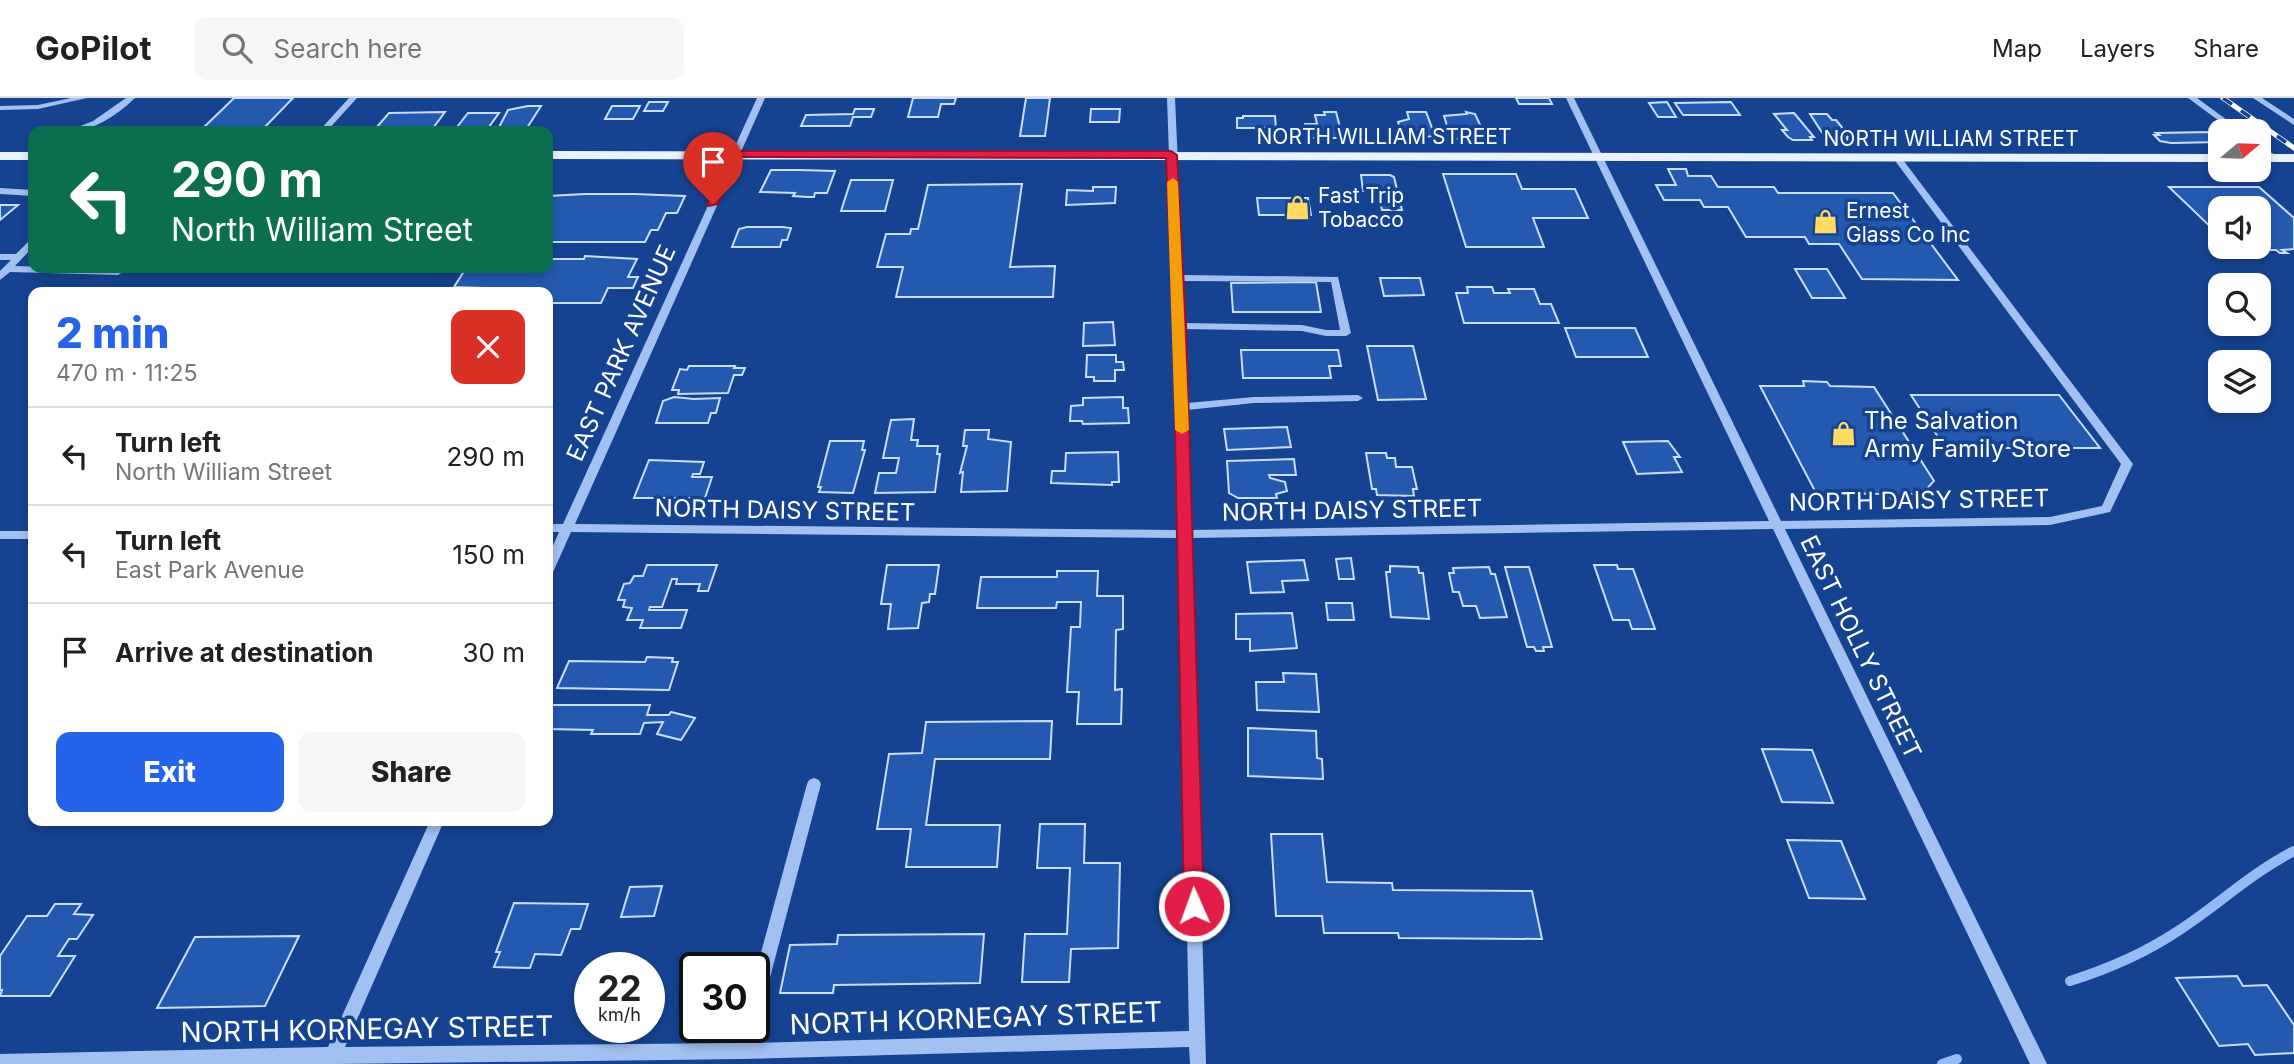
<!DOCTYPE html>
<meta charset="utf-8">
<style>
body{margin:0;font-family:Inter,sans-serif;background:#f6f6f6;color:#202124;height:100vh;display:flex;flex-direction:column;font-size:26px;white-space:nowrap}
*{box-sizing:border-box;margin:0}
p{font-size:23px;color:#757577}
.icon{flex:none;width:38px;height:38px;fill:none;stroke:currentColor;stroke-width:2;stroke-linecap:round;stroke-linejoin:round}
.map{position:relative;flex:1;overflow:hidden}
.sheet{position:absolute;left:28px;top:189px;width:525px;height:539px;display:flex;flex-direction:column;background:#fff;border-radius:14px;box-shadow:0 4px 10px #0003}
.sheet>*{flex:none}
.guide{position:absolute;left:28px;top:28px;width:525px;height:147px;border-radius:14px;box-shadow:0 4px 10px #0003;background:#0b6e4f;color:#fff;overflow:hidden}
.needle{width:46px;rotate:71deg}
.tools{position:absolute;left:2208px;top:21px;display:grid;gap:14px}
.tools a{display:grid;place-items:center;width:63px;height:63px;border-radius:14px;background:#fff;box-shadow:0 4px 10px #0003;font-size:35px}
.speed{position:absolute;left:574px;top:854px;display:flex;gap:14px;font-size:35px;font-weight:700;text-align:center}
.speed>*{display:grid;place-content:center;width:91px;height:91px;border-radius:50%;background:#fff;box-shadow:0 4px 10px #0003;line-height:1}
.speed small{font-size:18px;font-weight:400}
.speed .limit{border:4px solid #111;border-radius:10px;background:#fff;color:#111}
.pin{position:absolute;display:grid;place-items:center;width:60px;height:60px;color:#fff;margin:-72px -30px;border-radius:50% 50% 50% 0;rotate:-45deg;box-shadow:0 0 7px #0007}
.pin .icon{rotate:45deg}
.me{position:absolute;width:77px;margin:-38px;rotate:358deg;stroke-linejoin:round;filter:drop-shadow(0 0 5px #0008)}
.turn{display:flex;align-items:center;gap:24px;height:147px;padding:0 28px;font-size:32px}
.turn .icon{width:91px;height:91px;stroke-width:2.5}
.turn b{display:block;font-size:49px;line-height:60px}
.round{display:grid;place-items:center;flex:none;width:74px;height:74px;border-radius:14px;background:#f6f6f6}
.overview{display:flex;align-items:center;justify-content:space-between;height:119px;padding:0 28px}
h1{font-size:42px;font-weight:800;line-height:52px;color:#2563eb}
.primary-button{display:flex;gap:14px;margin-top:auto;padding:14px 28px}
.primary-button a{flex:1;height:80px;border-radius:14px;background:#2563eb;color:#fff;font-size:28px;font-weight:800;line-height:80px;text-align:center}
.primary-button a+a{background:#f6f6f6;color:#202124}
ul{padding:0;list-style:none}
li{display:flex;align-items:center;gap:21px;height:98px;padding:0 28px;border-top:2px solid #e0e0e0}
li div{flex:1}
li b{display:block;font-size:26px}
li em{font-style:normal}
header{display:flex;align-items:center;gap:42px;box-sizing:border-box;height:98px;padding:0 35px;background:#fff;border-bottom:2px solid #e0e0e0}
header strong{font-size:33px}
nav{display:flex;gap:38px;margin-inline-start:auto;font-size:24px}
.search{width:490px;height:63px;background:#f6f6f6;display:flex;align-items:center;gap:18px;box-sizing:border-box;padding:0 24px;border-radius:14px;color:#757577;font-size:26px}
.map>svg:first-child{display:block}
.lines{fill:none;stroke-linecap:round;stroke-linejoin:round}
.stream{stroke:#94bbf4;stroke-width:10}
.building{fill:#2359af;stroke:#c9ddfc;stroke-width:2}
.minor{fill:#a2c1f1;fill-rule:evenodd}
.major{fill:#ebf2ff;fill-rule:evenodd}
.rail-casing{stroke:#fff;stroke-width:5}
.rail{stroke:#154391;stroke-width:3.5;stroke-dasharray:11;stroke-linecap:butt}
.route{fill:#e11d48;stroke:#92132f;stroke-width:2}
.slow{fill:#f59e0b}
.labels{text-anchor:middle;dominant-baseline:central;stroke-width:7;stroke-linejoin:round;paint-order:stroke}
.far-street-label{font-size:21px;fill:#fff;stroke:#154391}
.far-poi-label{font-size:21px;fill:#fff;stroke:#154391;text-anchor:start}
.street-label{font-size:24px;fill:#fff;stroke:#154391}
.poi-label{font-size:24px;fill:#fff;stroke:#154391;text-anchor:start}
.near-street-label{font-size:28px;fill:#fff;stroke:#154391}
</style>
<header>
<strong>GoPilot</strong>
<div class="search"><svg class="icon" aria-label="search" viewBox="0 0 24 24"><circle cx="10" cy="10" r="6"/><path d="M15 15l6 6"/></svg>Search here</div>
<nav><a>Map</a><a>Layers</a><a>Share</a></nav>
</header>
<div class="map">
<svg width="2294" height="966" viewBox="0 0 2294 966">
<rect width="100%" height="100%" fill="#154391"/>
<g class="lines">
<!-- stream -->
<g class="stream">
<path d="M2070,883C2108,871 2145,855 2178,833C2218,807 2251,775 2294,753"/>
<polyline points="1942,966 1957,961"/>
</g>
</g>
<!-- building -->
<g class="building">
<polygon points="234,0 293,0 261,33 200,33"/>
<polygon points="913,0 956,0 954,6 941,6 938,19 908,19"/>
<polygon points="1026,0 1050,0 1045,38 1020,38"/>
<polygon points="1516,0 1549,0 1552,6 1519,6"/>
<polygon points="649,4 668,4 663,13 644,13"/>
<polygon points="1667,4 1676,19 1658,19 1649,5"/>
<polygon points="1731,4 1740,17 1683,17 1675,5"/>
<polygon points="528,8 541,8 525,33 497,33 508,12"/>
<polygon points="612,8 640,8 633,21 605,21"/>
<polygon points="855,11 874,11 871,19 853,19 850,28 801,28 806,17 853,16"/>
<polygon points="1091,11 1120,11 1119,24 1090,24"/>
<polygon points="445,14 433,30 408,32 410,30 376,30 389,15"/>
<polygon points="1324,14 1336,14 1342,37 1339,37 1340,40 1308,40 1305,26 1317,26 1315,17 1325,17"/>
<polygon points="1407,14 1426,14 1435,38 1403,41 1398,24 1409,21"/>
<polygon points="1466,14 1475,16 1485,37 1482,37 1483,40 1451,41 1444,18 1467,16"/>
<polygon points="468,15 499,15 486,33 454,33"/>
<polygon points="1794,15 1814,39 1810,39 1812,42 1793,42 1788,39 1782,32 1787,32 1774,16"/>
<polygon points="1810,16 1827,16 1832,22 1836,22 1850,39 1846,39 1848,42 1825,39"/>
<polygon points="1243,18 1275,18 1276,30 1237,30 1237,20 1243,20"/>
<polygon points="2212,34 2221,44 2171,45 2160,43 2154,37 2159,37 2156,35"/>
<polygon points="1668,71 1686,71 1688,78 1711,78 1718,89 1774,89 1778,95 1893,95 1958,182 1862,181 1839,146 1809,146 1805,139 1746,139 1728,109 1704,109 1700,102 1664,102 1656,87 1676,87"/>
<polygon points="771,72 800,72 835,73 827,95 815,95 814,99 808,99 793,98 795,95 760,94"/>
<polygon points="1443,76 1516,76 1522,91 1575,91 1588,120 1533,120 1544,149 1466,149"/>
<polygon points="1361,77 1390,77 1394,79 1402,112 1382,112 1379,99 1369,99 1371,93 1363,93"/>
<polygon points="851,82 893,82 885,113 841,113"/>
<polygon points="1022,86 1010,169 1055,168 1053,199 896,199 903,169 877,169 886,136 910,136 911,131 918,131 928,87"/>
<polygon points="1093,89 1116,89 1115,105 1066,107 1067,92 1093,93"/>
<polygon points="2169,89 2259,89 2294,120 2294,151 2282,152 2287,155 2280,155 2276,152 2234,152 2231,149 2259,149 2259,110 2221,110 2221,139"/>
<polygon points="585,96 634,96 685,98 677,115 666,115 658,132 651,132 645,144 548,144 548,98"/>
<polygon points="1257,100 1308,100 1311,117 1259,117"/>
<polygon points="0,107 18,107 0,122"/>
<polygon points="747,129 782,129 791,130 787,142 782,142 780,149 732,149 739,131"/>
<polygon points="585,158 637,161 628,179 638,179 633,190 608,190 601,205 548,205 548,194 480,194 482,190 454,189 466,170 548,170 548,161 584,161"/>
<polygon points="1795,171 1827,171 1845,200 1812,200"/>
<polygon points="1380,180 1420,180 1424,197 1384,198"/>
<polygon points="1316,184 1321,214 1233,214 1231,185"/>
<polygon points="1467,189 1492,189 1494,195 1510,195 1508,191 1534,191 1540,206 1551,206 1559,225 1464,225 1456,195 1468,195"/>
<polygon points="1113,224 1115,247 1083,248 1084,225"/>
<polygon points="1565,230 1635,230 1648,259 1576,259"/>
<polygon points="1367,248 1413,248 1426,301 1378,302"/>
<polygon points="1241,252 1338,252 1341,268 1329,268 1331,280 1243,280"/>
<polygon points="1087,257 1116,257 1116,264 1123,264 1124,272 1115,272 1115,283 1094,283 1094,279 1086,279"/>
<polygon points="689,268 735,268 734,270 745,270 742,277 734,277 728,295 678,296 679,292 672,292 680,271 687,272"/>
<polygon points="1803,283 1827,284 1830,288 1874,289 1934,383 1922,396 1909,396 1914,406 1894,405 1888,396 1816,395 1760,288 1804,288"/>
<polygon points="1911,297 2059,297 2100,350 2033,350 2038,357 2018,357 2012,350 1945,350"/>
<polygon points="674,299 694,301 720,300 716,315 711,315 708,325 656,325 663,303"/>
<polygon points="1123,299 1123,310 1128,310 1129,325 1083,326 1082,323 1070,323 1071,308 1083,307 1083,300"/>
<polygon points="914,321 911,342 918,342 917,348 938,348 937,356 940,356 935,394 875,395 879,375 896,375 899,360 883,360 891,322"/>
<polygon points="1287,329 1291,349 1227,352 1224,331"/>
<polygon points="965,332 989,332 988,341 1011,344 1007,393 961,394 963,374 960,375 967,348 963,348"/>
<polygon points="830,343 864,343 862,352 865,352 853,395 819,394 821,389 818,389"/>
<polygon points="1668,343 1680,359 1674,359 1682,374 1637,376 1623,344"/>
<polygon points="1118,354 1119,384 1112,384 1112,387 1051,385 1052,373 1065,373 1066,355"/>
<polygon points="1366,355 1386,355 1387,360 1395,360 1396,369 1412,369 1417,391 1413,391 1414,398 1377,397 1376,391 1372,391"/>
<polygon points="1294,361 1296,377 1269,377 1270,380 1285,384 1287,393 1276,396 1277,400 1238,400 1229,395 1227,363"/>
<polygon points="649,362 704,364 700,376 693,376 692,379 712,379 705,400 634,400"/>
<polygon points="1351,460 1354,481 1339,481 1336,461"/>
<polygon points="1304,462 1308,482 1282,483 1284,494 1251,495 1247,464"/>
<polygon points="647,467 717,467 708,493 698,493 700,486 676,486 677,481 672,481 662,509 650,509 649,512 687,512 681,530 640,530 643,522 627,522 632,510 623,509 625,502 618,502 624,486 630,485 634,478 643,478"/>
<polygon points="887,467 939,467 935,496 930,496 929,504 922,505 918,530 888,531 891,506 881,506"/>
<polygon points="1594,467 1617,467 1618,471 1633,471 1655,531 1632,531 1629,522 1613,522"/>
<polygon points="1390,468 1418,469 1419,475 1423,475 1429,521 1391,519 1386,474 1390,474"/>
<polygon points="1489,469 1491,476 1495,476 1507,519 1480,520 1476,508 1463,508 1459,494 1453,494 1449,475 1454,475 1453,470"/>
<polygon points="1505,469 1529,469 1552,549 1543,549 1544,553 1536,553 1534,549 1527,549"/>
<polygon points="1057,473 1098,473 1097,498 1123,498 1123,531 1116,532 1115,592 1122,591 1121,626 1077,626 1079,594 1067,594 1071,529 1080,529 1081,504 1057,504 1056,510 977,510 981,479 1057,479"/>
<polygon points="1326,505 1352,505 1354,522 1328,522"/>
<polygon points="1292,515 1297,550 1250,553 1250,541 1236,541 1236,516"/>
<polygon points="647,559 673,560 672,564 678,564 669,592 557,590 569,563 645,564"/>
<polygon points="1283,575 1316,576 1319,614 1257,612 1256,584 1284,584"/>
<polygon points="550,607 650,607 647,617 669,617 671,614 695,620 681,642 657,636 663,624 644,625 640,636 591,636 593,632 548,631"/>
<polygon points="1052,623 1050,661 935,661 926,727 1000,727 997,769 906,769 911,731 877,731 889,656 922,655 926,624"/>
<polygon points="1248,630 1316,633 1317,660 1322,661 1323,681 1248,678"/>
<polygon points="1762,651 1812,652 1833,705 1782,704"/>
<polygon points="1040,726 1085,726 1084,765 1120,765 1118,850 1071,851 1069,884 1022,884 1025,836 1067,836 1070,770 1037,770"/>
<polygon points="1271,736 1322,736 1327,784 1392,785 1393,792 1532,793 1542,841 1399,840 1398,835 1324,835 1322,818 1276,818"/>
<polygon points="1787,742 1841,743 1865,801 1809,800"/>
<polygon points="662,788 654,818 621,819 630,789"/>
<polygon points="514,805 584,806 588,806 580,831 571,831 561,857 535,856 530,870 494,869 500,854 496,854"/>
<polygon points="55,806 81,806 74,816 93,817 77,841 69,841 58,858 75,858 50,898 0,898 2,892 0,892 0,858 27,818 47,818"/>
<polygon points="984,836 980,885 834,887 833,895 780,895 790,847 837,846 838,837"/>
<polygon points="299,838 265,908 157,910 195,839"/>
<polygon points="2237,878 2243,888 2267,887 2294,927 2294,955 2255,957 2248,946 2219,948 2176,880"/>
</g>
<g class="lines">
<!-- minor -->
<g class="minor">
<polygon points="71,0 87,0 38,11 0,12 0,8 38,7"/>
<path d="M126,0H135C117,17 93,34 68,33L93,23Z"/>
<polygon points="349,0 357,0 327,33 319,33"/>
<path d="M757,0H765L575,426L1179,432L1175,228L1167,0H1175L1183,177L1338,179L1351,235L1346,238H1326L1302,233L1185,231L1187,305L1254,299L1358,297L1363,300L1358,303L1254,305L1187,312L1191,432L1769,423L1566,0H1574L1781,423L2050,419L2102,408L2121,366L1893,60L1900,58L2133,366L2110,414L2050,427L1785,431L2047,966H2030L1773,431L1191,440L1206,966H1190L1189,949L743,961L337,966H0V956L328,949L430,723H444L345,949L737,945L741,929H754V923L757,929L753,945L1189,933L1179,440L571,434L554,472L552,475L548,476V459L559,434H548V426H563ZM1183,183L1331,184L1340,232H1326L1302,227L1185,225Z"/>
<polygon points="2188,0 2197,0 2242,33 2233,33"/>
<polygon points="2253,0 2262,0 2294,21 2294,27"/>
<polygon points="2259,47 2277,58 2277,62 2271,62 2259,53"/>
<polygon points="0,90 33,92 33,98 0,96"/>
<polygon points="33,141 33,149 15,168 118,171 123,174 118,177 10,174 0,182 0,173 11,162 0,162 0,156 16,156 30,142"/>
<rect x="0" y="433" width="33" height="8"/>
<polygon points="814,680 819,682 821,686 762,910 760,915 754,918 754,880 807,686 809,682"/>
</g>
<!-- major -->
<g class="major">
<polygon points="548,53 2221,56 2221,64 548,61"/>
<rect x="0" y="54" width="33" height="8"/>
<rect x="2259" y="56" width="35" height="8"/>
</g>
<defs>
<polyline id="rail" points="2223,0 2294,50"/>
</defs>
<!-- rail casing -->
<use href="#rail" class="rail-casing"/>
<!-- rail -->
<use href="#rail" class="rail"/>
</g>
<!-- route -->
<polygon class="route" points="735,53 1171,53 1177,57 1186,228 1204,808 1201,814 1194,817 1187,814 1184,808 1173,228 1166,60 739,59 718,106 709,108 707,106 730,56"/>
<!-- slow -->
<polygon class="slow" points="1173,80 1178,84 1189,332 1182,336 1175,332 1167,84"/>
<!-- icons -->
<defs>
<symbol id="shop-bare" viewBox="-9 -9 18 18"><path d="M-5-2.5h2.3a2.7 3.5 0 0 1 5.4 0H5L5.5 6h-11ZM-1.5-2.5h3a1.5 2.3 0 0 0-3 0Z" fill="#ffdb61" stroke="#154391" stroke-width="2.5" paint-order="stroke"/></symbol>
</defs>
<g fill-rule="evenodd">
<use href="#shop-bare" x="1280" y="92" width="35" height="35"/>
<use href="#shop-bare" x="1808" y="106" width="35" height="35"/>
<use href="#shop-bare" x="1826" y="318" width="35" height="35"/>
</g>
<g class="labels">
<!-- far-street labels -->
<g class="far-street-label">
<text x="1384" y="38">NORTH WILLIAM STREET</text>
<text x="1951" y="40">NORTH WILLIAM STREET</text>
</g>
<!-- far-poi labels -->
<g class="far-poi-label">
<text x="1318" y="97">Fast Trip<tspan x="1318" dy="24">Tobacco</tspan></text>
<text x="1846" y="112">Ernest<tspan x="1846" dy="24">Glass Co Inc</tspan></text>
</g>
<!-- street labels -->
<g class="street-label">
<text transform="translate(621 255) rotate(-66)">EAST PARK AVENUE</text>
<text transform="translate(1919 402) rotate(-1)">NORTH DAISY STREET</text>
<text transform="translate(785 412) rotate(1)">NORTH DAISY STREET</text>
<text transform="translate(1352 412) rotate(-1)">NORTH DAISY STREET</text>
<text transform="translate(1861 549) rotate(64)">EAST HOLLY STREET</text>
</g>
<!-- poi labels -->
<g class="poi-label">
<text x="1864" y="322">The Salvation<tspan x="1864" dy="28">Army Family Store</tspan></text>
</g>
<!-- near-street labels -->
<g class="near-street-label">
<text transform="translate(976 920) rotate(-2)">NORTH KORNEGAY STREET</text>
<text transform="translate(367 931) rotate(-1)">NORTH KORNEGAY STREET</text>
</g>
</g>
</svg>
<div class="tools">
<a><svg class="needle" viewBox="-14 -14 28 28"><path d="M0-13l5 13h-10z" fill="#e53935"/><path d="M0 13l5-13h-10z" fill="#757577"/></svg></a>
<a><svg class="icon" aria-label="sound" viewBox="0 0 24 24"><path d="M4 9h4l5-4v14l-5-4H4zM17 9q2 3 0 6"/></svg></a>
<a><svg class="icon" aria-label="search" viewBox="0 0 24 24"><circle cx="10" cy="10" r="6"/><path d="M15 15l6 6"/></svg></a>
<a><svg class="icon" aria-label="layers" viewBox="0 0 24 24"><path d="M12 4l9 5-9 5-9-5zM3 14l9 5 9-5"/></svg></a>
</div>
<div class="speed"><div>22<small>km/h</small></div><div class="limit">30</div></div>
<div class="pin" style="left:713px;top:106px;background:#d93025"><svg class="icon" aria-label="arrive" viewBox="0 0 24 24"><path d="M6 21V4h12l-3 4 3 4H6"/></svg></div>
<svg class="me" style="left:1194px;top:808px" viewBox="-20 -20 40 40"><circle r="17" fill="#e11d48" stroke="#fff" stroke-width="3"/><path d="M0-11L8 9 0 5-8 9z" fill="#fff"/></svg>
<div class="guide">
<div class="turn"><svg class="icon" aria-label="left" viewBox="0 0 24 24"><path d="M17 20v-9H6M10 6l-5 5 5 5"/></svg><div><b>290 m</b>North William Street</div></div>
</div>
<section class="sheet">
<div class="overview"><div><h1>2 min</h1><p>470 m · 11:25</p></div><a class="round" style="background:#d93025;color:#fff"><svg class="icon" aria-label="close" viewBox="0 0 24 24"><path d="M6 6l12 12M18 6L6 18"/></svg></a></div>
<ul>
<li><svg class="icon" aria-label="left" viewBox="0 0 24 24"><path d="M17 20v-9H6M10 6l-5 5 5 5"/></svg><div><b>Turn left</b><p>North William Street</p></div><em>290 m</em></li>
<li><svg class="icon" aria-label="left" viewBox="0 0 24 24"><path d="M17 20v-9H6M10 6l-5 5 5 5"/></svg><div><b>Turn left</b><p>East Park Avenue</p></div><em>150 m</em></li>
<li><svg class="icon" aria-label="arrive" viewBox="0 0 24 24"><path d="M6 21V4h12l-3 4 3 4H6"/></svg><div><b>Arrive at destination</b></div><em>30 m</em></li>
</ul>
<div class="primary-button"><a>Exit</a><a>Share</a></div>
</section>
</div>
